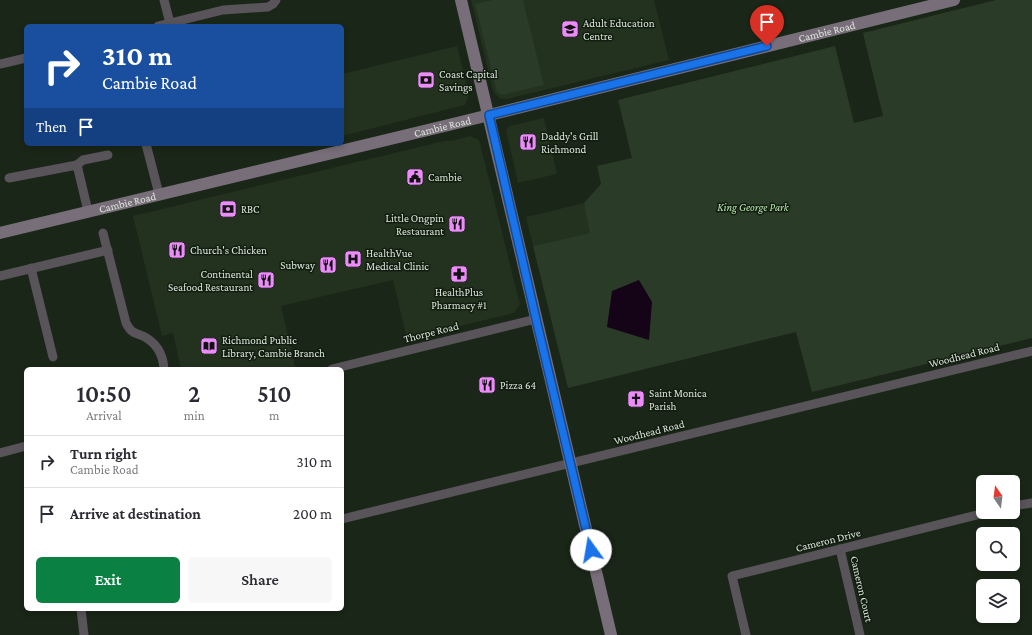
<!DOCTYPE html>
<style>
body{margin:0;font-family:"Crimson Pro",serif;background:#f7f7f7;color:#2b2b33;height:100vh;display:flex;flex-direction:column;font-size:15px;white-space:nowrap}
*{box-sizing:border-box;margin:0}
p{font-size:13px;color:#7c7c81}
.icon{flex:none;width:22px;height:22px;fill:none;stroke:currentColor;stroke-width:2;stroke-linecap:round;stroke-linejoin:round}
.map{position:relative;flex:1;overflow:hidden}
.details{position:absolute;left:24px;top:367px;width:320px;height:244px;display:flex;flex-direction:column;background:#fff;border-radius:6px;box-shadow:0 2px 6px #0003}
.details>*{flex:none}
.guide{position:absolute;left:24px;top:24px;width:320px;height:122px;border-radius:6px;box-shadow:0 2px 6px #0003;background:#1a4fa0;color:#fff;overflow:hidden}
.needle{width:26px;rotate:346deg}
.controls{position:absolute;left:976px;top:475px;display:grid;gap:8px}
.controls a{display:grid;place-items:center;width:44px;height:44px;border-radius:6px;background:#fff;box-shadow:0 2px 6px #0003;font-size:20px}
.pin{position:absolute;display:grid;place-items:center;width:34px;height:34px;color:#fff;margin:-41px -17px;border-radius:50% 50% 50% 0;rotate:-45deg;box-shadow:0 0 4px #0007}
.pin .icon{rotate:45deg}
.me{position:absolute;width:44px;margin:-22px;rotate:347deg;stroke-linejoin:round;filter:drop-shadow(0 0 3px #0008)}
.turn{display:flex;align-items:center;gap:14px;height:84px;padding:0 12px;font-size:18px}
.turn .icon{width:52px;height:52px;stroke-width:2.5}
.turn b{display:block;font-size:28px;line-height:34px}
.then{display:flex;align-items:center;height:38px;padding:0 12px;background:#0003;gap:8px;font-size:15px}
.eta{display:flex;justify-content:space-evenly;align-items:center;height:68px;text-align:center}
.eta b{font-size:24px;font-weight:600;line-height:28px}
.button{display:flex;gap:8px;margin-top:auto;padding:8px 12px}
.button a{flex:1;height:46px;border-radius:6px;background:#0b8043;color:#fff;font-size:16px;font-weight:600;line-height:46px;text-align:center}
.button a+a{background:#f7f7f7;color:#2b2b33}
ul{padding:0;list-style:none}
li{display:flex;align-items:center;gap:12px;height:52px;padding:0 12px;border-top:1px solid #e1e1e2}
li div{flex:1}
li b{display:block;font-size:15px}
li em{font-style:normal}
.map>svg:first-child{display:block}
.built{fill:#22321f}
.green{fill:#2a3c27}
.water{fill:#150318}
.lines{fill:none;stroke-linecap:round;stroke-linejoin:round}
.street{stroke:#59535a;stroke-width:9}
.secondary{stroke:#786e79;stroke-width:12}
.route-casing{stroke:#114b97;stroke-width:10}
.route{stroke:#1a73e8;stroke-width:7}
.labels{text-anchor:middle;dominant-baseline:central;stroke-width:3;stroke-linejoin:round;paint-order:stroke}
.poi-label{font-size:11px;fill:#dde5dc;stroke:#111d0f;text-anchor:start}
.street-label{font-size:11px;fill:#dde5dc;stroke:#111d0f}
.park-label{font-size:11px;font-style:italic;fill:#b8e4b0;stroke:#111d0f}
</style>
<div class="map">
<svg width="1032" height="635" viewBox="0 0 1032 635">
<rect width="100%" height="100%" fill="#1a2618"/>
<!-- built -->
<g class="built">
<polygon points="471,0 654,0 669,60 507,99 501,99 495,94 493,90"/>
<polygon points="457,46 469,95 465,105 342,136 342,74"/>
<polygon points="544,118 557,174 518,183 506,130 509,126"/>
<polygon points="470,136 479,140 491,187 520,305 514,313 407,339 393,280 281,306 295,367 286,369 181,369 173,333 162,336 133,216 444,141 451,141"/>
<polygon points="584,203 591,233 533,246 526,217"/>
</g>
<!-- green -->
<g class="green">
<polygon points="493,0 523,0 544,85 502,95 497,92 475,4"/>
<polygon points="996,0 1032,0 1032,338 812,392 796,332 568,388 533,246 590,233 584,203 601,184 597,166 632,158 618,100 835,46 854,123 883,116 863,33"/>
</g>
<!-- water -->
<polygon class="water" points="639,280 652,302 649,340 607,327 612,291"/>
<g class="lines">
<!-- street -->
<g class="street">
<polyline points="164,0 170,23"/>
<polyline points="158,26 223,10 268,7 273,4 276,0"/>
<polyline points="0,64 26,58"/>
<polyline points="146,144 159,194"/>
<polyline points="77,165 83,160 108,155"/>
<polyline points="9,178 77,165 88,211"/>
<path d="M103,233L126,323C132,334 134,332 143,336C157,343 163,354 164,369"/>
<polyline points="31,268 53,357"/>
<polyline points="0,276 108,250"/>
<polyline points="332,369 536,319"/>
<polyline points="0,453 26,446"/>
<polyline points="1013,506 1032,503"/>
<path d="M342,519C572,464 802,405 1032,351"/>
<polyline points="840,549 860,635"/>
<polyline points="81,609 84,635"/>
<polyline points="746,635 732,576 989,512"/>
</g>
<!-- secondary -->
<g class="secondary">
<polyline points="461,0 611,635"/>
<path id="s1" d="M0,233L461,122L954,0"/>
</g>
</g>
<g class="lines">
<defs>
<polyline id="route" points="591,550 536,319 489,115 767,46"/>
</defs>
<!-- route casing -->
<use href="#route" class="route-casing"/>
<!-- route -->
<use href="#route" class="route"/>
</g>
<!-- icons -->
<defs>
<symbol id="school-square" viewBox="-11 -11 22 22"><rect x="-9" y="-9" width="18" height="18" rx="4" fill="#ec8cfa" stroke="#111d0f"/><path d="M0-5L7-2L0 1L-7-2ZM-4 1L0 2.5L4 1V4Q0 6-4 4Z" fill="#111"/></symbol>
<symbol id="bank-square" viewBox="-11 -11 22 22"><rect x="-9" y="-9" width="18" height="18" rx="4" fill="#ec8cfa" stroke="#111d0f"/><path d="M-6-4H6V4H-6ZM0-2.3a2.3 2.3 0 1 0 0 4.6a2.3 2.3 0 1 0 0-4.6Z" fill="#111"/></symbol>
<symbol id="restaurant-square" viewBox="-11 -11 22 22"><rect x="-9" y="-9" width="18" height="18" rx="4" fill="#ec8cfa" stroke="#111d0f"/><path d="M-5-6h1v4h1v-4h1v4h1v-4h1v5L-1.5 .5V6h-2V.5L-5-1ZM5-6V6H3V1.5H1.5Q1.5-4 5-6Z" fill="#111"/></symbol>
<symbol id="civic-square" viewBox="-11 -11 22 22"><rect x="-9" y="-9" width="18" height="18" rx="4" fill="#ec8cfa" stroke="#111d0f"/><path d="M-.6-6.5H3V-4.5H.6V-3L4-1V1h2V6H-6V1h2V-1L-.6-3ZM-1.2 2.5V6h2.4V2.5Z" fill="#111"/></symbol>
<symbol id="hospital-square" viewBox="-11 -11 22 22"><rect x="-9" y="-9" width="18" height="18" rx="4" fill="#ec8cfa" stroke="#111d0f"/><path d="M-5-5h3v3.5h4V-5h3V5h-3V1.5h-4V5h-3Z" fill="#111"/></symbol>
<symbol id="pharmacy-square" viewBox="-11 -11 22 22"><rect x="-9" y="-9" width="18" height="18" rx="4" fill="#ec8cfa" stroke="#111d0f"/><path d="M-2-6h4v4h4v4h-4v4h-4v-4h-4v-4h4Z" fill="#111"/></symbol>
<symbol id="library-square" viewBox="-11 -11 22 22"><rect x="-9" y="-9" width="18" height="18" rx="4" fill="#ec8cfa" stroke="#111d0f"/><path d="M-6-4Q-3-5.5-.7-3.5V5Q-3 3-6 4ZM6-4Q3-5.5 .7-3.5V5Q3 3 6 4Z" fill="#111"/></symbol>
<symbol id="church-square" viewBox="-11 -11 22 22"><rect x="-9" y="-9" width="18" height="18" rx="4" fill="#ec8cfa" stroke="#111d0f"/><path d="M-1.2-6h2.4v3.5h3.3v2.4h-3.3V6h-2.4V-.1h-3.3v-2.4h3.3Z" fill="#111"/></symbol>
</defs>
<g fill-rule="evenodd">
<use href="#school-square" x="560" y="19" width="20" height="20"/>
<use href="#bank-square" x="416" y="70" width="20" height="20"/>
<use href="#restaurant-square" x="518" y="132" width="20" height="20"/>
<use href="#civic-square" x="405" y="167" width="20" height="20"/>
<use href="#bank-square" x="218" y="199" width="20" height="20"/>
<use href="#restaurant-square" x="447" y="214" width="20" height="20"/>
<use href="#restaurant-square" x="167" y="240" width="20" height="20"/>
<use href="#hospital-square" x="343" y="249" width="20" height="20"/>
<use href="#restaurant-square" x="318" y="255" width="20" height="20"/>
<use href="#pharmacy-square" x="449" y="264" width="20" height="20"/>
<use href="#restaurant-square" x="256" y="270" width="20" height="20"/>
<use href="#library-square" x="199" y="336" width="20" height="20"/>
<use href="#restaurant-square" x="477" y="375" width="20" height="20"/>
<use href="#church-square" x="626" y="389" width="20" height="20"/>
</g>
<g class="labels">
<!-- poi labels -->
<g class="poi-label">
<text x="583" y="23">Adult Education<tspan x="583" dy="13">Centre</tspan></text>
<text x="439" y="74">Coast Capital<tspan x="439" dy="13">Savings</tspan></text>
<text x="541" y="136">Daddy's Grill<tspan x="541" dy="13">Richmond</tspan></text>
<text x="428" y="177">Cambie</text>
<text x="241" y="209">RBC</text>
<text x="444" y="218" text-anchor="end">Little Ongpin<tspan x="444" dy="13">Restaurant</tspan></text>
<text x="190" y="250">Church's Chicken</text>
<text x="366" y="253">HealthVue<tspan x="366" dy="13">Medical Clinic</tspan></text>
<text x="315" y="265" text-anchor="end">Subway</text>
<text x="253" y="274" text-anchor="end">Continental<tspan x="253" dy="13">Seafood Restaurant</tspan></text>
<text x="459" y="292" text-anchor="middle">HealthPlus<tspan x="459" dy="13">Pharmacy #1</tspan></text>
<text x="222" y="340">Richmond Public<tspan x="222" dy="13">Library, Cambie Branch</tspan></text>
<text x="500" y="385">Pizza 64</text>
<text x="649" y="393">Saint Monica<tspan x="649" dy="13">Parish</tspan></text>
</g>
<!-- street labels -->
<g class="street-label">
<text stroke="none"><textPath href="#s1" startOffset="851">Cambie Road</textPath></text>
<text stroke="none"><textPath href="#s1" startOffset="455">Cambie Road</textPath></text>
<text stroke="none"><textPath href="#s1" startOffset="131">Cambie Road</textPath></text>
<text transform="translate(431 332) rotate(-14)">Thorpe Road</text>
<text transform="translate(964 355) rotate(-14)">Woodhead Road</text>
<text transform="translate(649 432) rotate(-14)">Woodhead Road</text>
<text transform="translate(828 540) rotate(-14)">Cameron Drive</text>
<text transform="translate(862 589) rotate(77)">Cameron Court</text>
</g>
<!-- park labels -->
<g class="park-label">
<text x="753" y="207">King George Park</text>
</g>
</g>
</svg>
<div class="controls">
<a><svg class="needle" viewBox="-14 -14 28 28"><path d="M0-13l5 13h-10z" fill="#e53935"/><path d="M0 13l5-13h-10z" fill="#7c7c81"/></svg></a>
<a><svg class="icon" aria-label="search" viewBox="0 0 24 24"><circle cx="10" cy="10" r="6"/><path d="M15 15l6 6"/></svg></a>
<a><svg class="icon" aria-label="layers" viewBox="0 0 24 24"><path d="M12 4l9 5-9 5-9-5zM3 14l9 5 9-5"/></svg></a>
</div>
<div class="pin" style="left:767px;top:46px;background:#d93025"><svg class="icon" aria-label="arrive" viewBox="0 0 24 24"><path d="M6 21V4h12l-3 4 3 4H6"/></svg></div>
<svg class="me" style="left:591px;top:550px" viewBox="-20 -20 40 40"><circle r="19" fill="#fff"/><path d="M0-13L10 11 0 6-10 11z" fill="#1a73e8"/></svg>
<div class="guide">
<div class="turn"><svg class="icon" aria-label="right" viewBox="0 0 24 24"><path d="M7 20v-9h11M14 6l5 5-5 5"/></svg><div><b>310 m</b>Cambie Road</div></div>
<div class="then">Then<svg class="icon" aria-label="arrive" viewBox="0 0 24 24"><path d="M6 21V4h12l-3 4 3 4H6"/></svg></div>
</div>
<section class="details">
<div class="eta">
<div><b>10:50</b><p>Arrival</p></div>
<div><b>2</b><p>min</p></div>
<div><b>510</b><p>m</p></div>
</div>
<ul>
<li><svg class="icon" aria-label="right" viewBox="0 0 24 24"><path d="M7 20v-9h11M14 6l5 5-5 5"/></svg><div><b>Turn right</b><p>Cambie Road</p></div><em>310 m</em></li>
<li><svg class="icon" aria-label="arrive" viewBox="0 0 24 24"><path d="M6 21V4h12l-3 4 3 4H6"/></svg><div><b>Arrive at destination</b></div><em>200 m</em></li>
</ul>
<div class="button"><a>Exit</a><a>Share</a></div>
</section>
</div>
